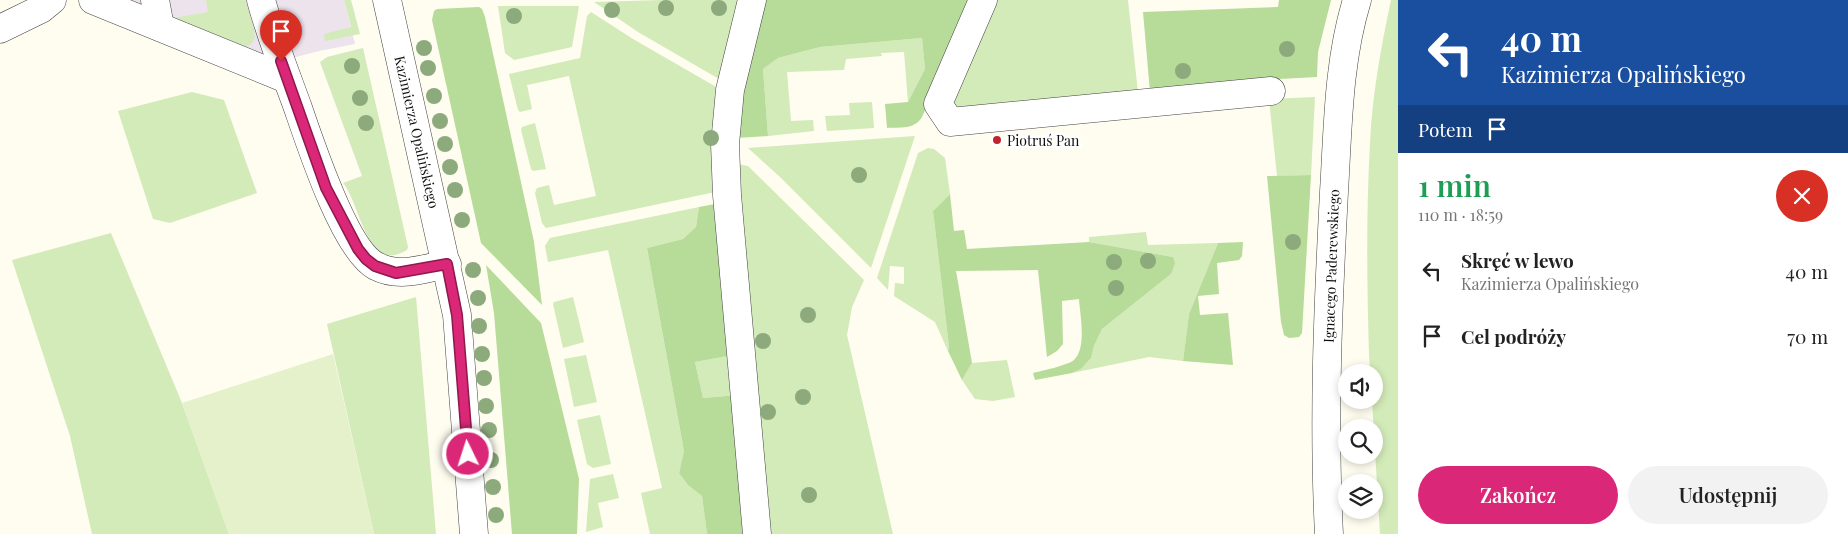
<!DOCTYPE html>
<html lang="pl">
<meta charset="utf-8">
<style>
body{margin:0;font-family:"Playfair Display",serif;background:#f2f2f2;color:#222;height:100vh;display:flex;flex-direction:column;font-size:19px;white-space:nowrap}
*{box-sizing:border-box;margin:0}
p{font-size:16px;color:#767676}
.icon{flex:none;width:28px;height:28px;fill:none;stroke:currentColor;stroke-width:2;stroke-linecap:round;stroke-linejoin:round}
.map{position:relative;flex:1;overflow:hidden}
.panel{display:flex;flex-direction:column;background:#fff;width:450px}
.panel>*{flex:none}
.banner{background:#1a4fa0;color:#fff;overflow:hidden}
.fabs{position:absolute;left:1338px;top:364px;display:grid;gap:10px}
.fabs a{display:grid;place-items:center;width:45px;height:45px;border-radius:50%;background:#fff;box-shadow:0 2px 8px #0003;font-size:25px}
.pin{position:absolute;display:grid;place-items:center;width:42px;height:42px;color:#fff;margin:-51px -21px;border-radius:50% 50% 50% 0;rotate:-45deg;box-shadow:0 0 5px #0007}
.pin .icon{rotate:45deg}
.me{position:absolute;width:55px;margin:-28px;rotate:356deg;stroke-linejoin:round;filter:drop-shadow(0 0 4px #0008)}
.turn{display:flex;align-items:center;gap:18px;height:105px;padding:0 20px;font-size:22px}
.turn .icon{width:65px;height:65px;stroke-width:2.5}
.turn b{display:block;font-size:35px;line-height:42px}
.then{display:flex;align-items:center;height:48px;padding:0 20px;background:#0003;gap:10px;font-size:19px}
.round{display:grid;place-items:center;flex:none;width:52px;height:52px;border-radius:26px;background:#f2f2f2}
.head{display:flex;align-items:center;justify-content:space-between;height:85px;padding:0 20px}
h1{font-size:30px;font-weight:600;line-height:38px;color:#1e9e55}
.action{display:flex;gap:10px;margin-top:auto;padding:10px 20px}
.action a{flex:1;height:58px;border-radius:30px;background:#db2777;color:#fff;font-size:20px;font-weight:600;line-height:58px;text-align:center}
.action a+a{background:#f2f2f2;color:#222}
ul{padding:0;list-style:none}
li{display:flex;align-items:center;gap:15px;height:65px;padding:0 20px}
li div{flex:1}
li b{display:block;font-size:19px}
li em{font-style:normal}
main{display:flex;flex:1;min-height:0}
.map>svg:first-child{display:block}
.industrial{fill:#ece3ed}
.green{fill:#d3eab9}
.forest{fill:#b7db98}
.pitch{fill:#e5f1cb}
.lines{fill:none;stroke-linecap:round;stroke-linejoin:round}
.minor-casing{stroke:#424242;stroke-width:29}
.minor{stroke:#fff;stroke-width:28}
.tree{fill:#8caa7c}
.route-casing{stroke:#8e194d;stroke-width:12}
.route{stroke:#db2777;stroke-width:9}
.poi-dot{fill:#c0252f;stroke:#fff;stroke-width:2}
.labels{text-anchor:middle;dominant-baseline:central;stroke-width:5;stroke-linejoin:round;paint-order:stroke}
.street-label{font-size:14px;fill:#0f0f0f;stroke:#fff}
.poi-label{font-size:14px;fill:#0f0f0f;stroke:#fff;text-anchor:start}
</style>
<main>
<div class="map">
<svg width="1398" height="534" viewBox="0 0 1398 534">
<rect width="100%" height="100%" fill="#fffcf0"/>
<!-- industrial -->
<polygon class="industrial" points="111,0 344,0 355,44 319,51 281,61 272,73"/>
<!-- green -->
<g class="green">
<path d="M206,0H245C248,9 257,32 254,40C252,44 248,46 244,48L174,18L208,12Z"/>
<polygon points="344,0 351,0 360,34 325,41 324,34 351,27"/>
<polygon points="661,0 743,0 719,79 638,32 594,2"/>
<polygon points="993,0 1128,0 1138,93 960,111 950,99"/>
<path d="M1391,0H1398V534H1380L1372,400H1374V372H1370L1369,354C1367,284 1366,214 1370,144C1372,96 1381,47 1391,0Z"/>
<polygon points="498,6 579,6 572,47 514,60 505,53"/>
<polygon points="591,12 633,39 718,88 715,192 546,228 542,223 535,193 537,188 549,185 554,205 596,196 569,76 527,85 532,109 520,112 518,110 509,74 580,58 587,16"/>
<polygon points="922,38 925,69 908,102 904,52 881,53 882,56 846,59 844,70 787,72 791,121 813,120 814,131 768,136 763,69 778,58 820,47"/>
<path d="M363,48L408,247L407,250C366,275 361,204 343,183L362,176L320,62L327,57Z"/>
<polygon points="192,92 224,100 257,193 170,223 153,219 118,111"/>
<polygon points="1315,97 1311,175 1277,176 1269,99"/>
<polygon points="872,102 874,128 827,131 825,116 850,115 849,103"/>
<polygon points="535,123 546,169 533,171 531,169 521,130 522,127"/>
<polygon points="915,136 871,268 780,177 748,148"/>
<polygon points="928,148 934,149 945,158 950,194 933,211 949,346 948,351 935,322 894,296 895,283 904,284 904,267 890,266 888,290 877,278 918,153"/>
<polygon points="738,164 748,166 864,280 852,307 847,335 893,534 766,534"/>
<polygon points="699,207 696,227 683,239 647,248 684,451 679,473 688,485 702,496 707,534 650,534 641,493 662,488 608,250 548,262 545,246 550,238"/>
<polygon points="1146,232 1148,245 1218,243 1189,314 1183,361 1149,357 1072,373 1081,369 1091,358 1094,346 1102,329 1171,274 1173,257 1089,242 1089,237"/>
<polygon points="111,233 182,403 229,534 92,534 70,436 12,260"/>
<polygon points="416,297 436,534 374,534 327,324"/>
<polygon points="573,297 584,342 563,348 553,304 554,302"/>
<polygon points="586,355 597,402 574,407 564,359"/>
<polygon points="733,355 738,395 703,398 695,362"/>
<polygon points="1007,360 1015,397 993,401 975,399 962,380 972,363"/>
<polygon points="600,415 611,464 593,468 587,464 577,420"/>
<polygon points="613,474 619,498 598,503 603,527 586,532 590,479"/>
</g>
<!-- forest -->
<g class="forest">
<path d="M764,0H975L922,117C914,130 901,127 887,128L885,104L908,102L925,69L922,38L820,47L778,58L763,69L768,136L736,138V127Z"/>
<polygon points="1279,0 1331,0 1318,52 1317,77 1259,80 1150,92 1143,12 1278,7"/>
<polygon points="479,7 482,9 485,17 534,242 542,305 481,243 432,20 434,11 437,9"/>
<polygon points="1311,175 1302,333 1299,337 1289,338 1284,335 1281,322 1267,176"/>
<path d="M950,194L954,231L964,230L967,249L1089,242L1173,257L1175,263L1171,274L1102,329L1094,346L1091,358L1081,369L1072,373L1035,380L1033,373C1042,371 1068,365 1074,360C1087,348 1080,315 1079,299L1062,301L1063,344L1057,351L1047,357L1038,270L956,271L972,363L962,380L948,351L949,346L933,211Z"/>
<polygon points="715,204 733,355 695,362 703,398 738,395 750,534 707,534 702,496 688,485 679,473 684,451 647,248 683,239 696,227 699,207"/>
<polygon points="1243,242 1242,256 1239,260 1217,263 1219,294 1198,296 1200,315 1228,313 1233,365 1183,361 1189,314 1218,243"/>
<polygon points="486,265 541,323 579,479 577,534 512,534 494,313"/>
</g>
<!-- pitch -->
<polygon class="pitch" points="333,354 374,534 229,534 182,403"/>
<g class="lines">
<defs>
<g id="minor">
<polyline points="93,0 287,79"/>
<polyline points="155,0 160,27"/>
<path d="M261,0C271,37 285,72 298,108C310,143 345,250 376,266C399,278 423,269 447,264"/>
<polyline points="387,0 457,315 474,534"/>
<polyline points="752,0 730,90 725,144 727,195 757,534"/>
<polyline points="983,0 938,104 950,122 1271,91"/>
<polyline points="0,29 41,9 52,0"/>
<path d="M1329,534C1323,420 1328,306 1334,192C1338,127 1338,62 1357,0"/>
</g>
</defs>
<!-- minor casing -->
<use href="#minor" class="minor-casing"/>
<!-- minor -->
<use href="#minor" class="minor"/>
</g>
<!-- trees -->
<g class="tree">
<circle cx="666" cy="8" r="8"/>
<circle cx="719" cy="8" r="8"/>
<circle cx="612" cy="10" r="8"/>
<circle cx="514" cy="16" r="8"/>
<circle cx="424" cy="48" r="8"/>
<circle cx="1287" cy="49" r="8"/>
<circle cx="352" cy="66" r="8"/>
<circle cx="428" cy="68" r="8"/>
<circle cx="1183" cy="71" r="8"/>
<circle cx="434" cy="96" r="8"/>
<circle cx="360" cy="98" r="8"/>
<circle cx="440" cy="121" r="8"/>
<circle cx="366" cy="123" r="8"/>
<circle cx="711" cy="138" r="8"/>
<circle cx="445" cy="144" r="8"/>
<circle cx="450" cy="167" r="8"/>
<circle cx="859" cy="175" r="8"/>
<circle cx="455" cy="190" r="8"/>
<circle cx="462" cy="220" r="8"/>
<circle cx="1293" cy="242" r="8"/>
<circle cx="1148" cy="261" r="8"/>
<circle cx="1114" cy="262" r="8"/>
<circle cx="473" cy="270" r="8"/>
<circle cx="1116" cy="288" r="8"/>
<circle cx="478" cy="298" r="8"/>
<circle cx="808" cy="315" r="8"/>
<circle cx="479" cy="326" r="8"/>
<circle cx="763" cy="341" r="8"/>
<circle cx="482" cy="354" r="8"/>
<circle cx="484" cy="378" r="8"/>
<circle cx="803" cy="397" r="8"/>
<circle cx="486" cy="406" r="8"/>
<circle cx="768" cy="412" r="8"/>
<circle cx="489" cy="430" r="8"/>
<circle cx="491" cy="460" r="8"/>
<circle cx="493" cy="487" r="8"/>
<circle cx="809" cy="495" r="8"/>
<circle cx="496" cy="515" r="8"/>
</g>
<g class="lines">
<defs>
<polyline id="route" points="281,61 326,188 358,249 366,259 375,266 396,273 447,264 457,315 468,454"/>
</defs>
<!-- route casing -->
<use href="#route" class="route-casing"/>
<!-- route -->
<use href="#route" class="route"/>
</g>
<!-- markers -->
<circle class="poi-dot" cx="997" cy="140" r="5"/>
<g class="labels">
<!-- street labels -->
<g class="street-label">
<text transform="translate(417 132) rotate(77)">Kazimierza Opalińskiego</text>
<text transform="translate(1331 266) rotate(-88)">Ignacego Paderewskiego</text>
</g>
<!-- poi labels -->
<g class="poi-label">
<text x="1007" y="140">Piotruś Pan</text>
</g>
</g>
</svg>
<div class="fabs">
<a><svg class="icon" aria-label="sound" viewBox="0 0 24 24"><path d="M4 9h4l5-4v14l-5-4H4zM17 9q2 3 0 6"/></svg></a>
<a><svg class="icon" aria-label="search" viewBox="0 0 24 24"><circle cx="10" cy="10" r="6"/><path d="M15 15l6 6"/></svg></a>
<a><svg class="icon" aria-label="layers" viewBox="0 0 24 24"><path d="M12 4l9 5-9 5-9-5zM3 14l9 5 9-5"/></svg></a>
</div>
<div class="pin" style="left:281px;top:61px;background:#d93025"><svg class="icon" aria-label="arrive" viewBox="0 0 24 24"><path d="M6 21V4h12l-3 4 3 4H6"/></svg></div>
<svg class="me" style="left:468px;top:454px" viewBox="-20 -20 40 40"><circle r="17" fill="#db2777" stroke="#fff" stroke-width="3"/><path d="M0-11L8 9 0 5-8 9z" fill="#fff"/></svg>
</div>
<section class="panel">
<div class="banner">
<div class="turn"><svg class="icon" aria-label="left" viewBox="0 0 24 24"><path d="M17 20v-9H6M10 6l-5 5 5 5"/></svg><div><b>40 m</b>Kazimierza Opalińskiego</div></div>
<div class="then">Potem<svg class="icon" aria-label="arrive" viewBox="0 0 24 24"><path d="M6 21V4h12l-3 4 3 4H6"/></svg></div>
</div>
<div class="head"><div><h1>1 min</h1><p>110 m · 18:59</p></div><a class="round" style="background:#d93025;color:#fff"><svg class="icon" aria-label="close" viewBox="0 0 24 24"><path d="M6 6l12 12M18 6L6 18"/></svg></a></div>
<ul>
<li><svg class="icon" aria-label="left" viewBox="0 0 24 24"><path d="M17 20v-9H6M10 6l-5 5 5 5"/></svg><div><b>Skręć w lewo</b><p>Kazimierza Opalińskiego</p></div><em>40 m</em></li>
<li><svg class="icon" aria-label="arrive" viewBox="0 0 24 24"><path d="M6 21V4h12l-3 4 3 4H6"/></svg><div><b>Cel podróży</b></div><em>70 m</em></li>
</ul>
<div class="action"><a>Zakończ</a><a>Udostępnij</a></div>
</section>
</main>
